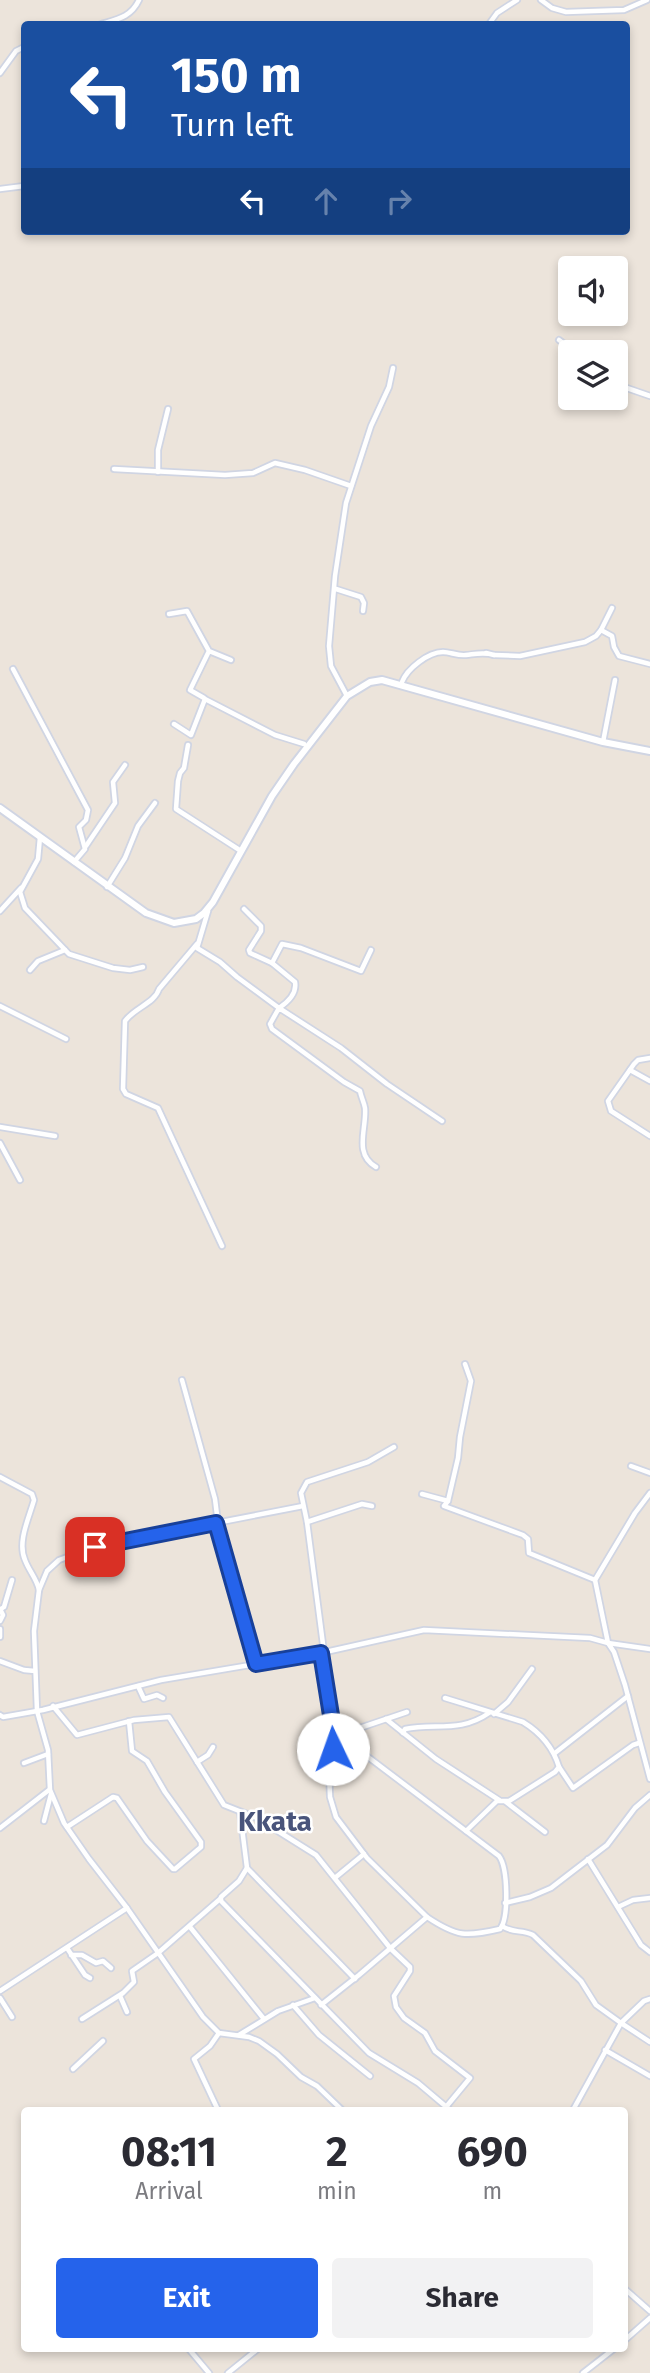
<!DOCTYPE html>
<style>
body{margin:0;font-family:"Fira Sans",sans-serif;background:#f2f2f3;color:#2b2b33;height:100vh;display:flex;flex-direction:column;font-size:26px;white-space:nowrap}
*{box-sizing:border-box;margin:0}
p{font-size:23px;color:#7c7c81}
.icon{flex:none;width:38px;height:38px;fill:none;stroke:currentColor;stroke-width:2;stroke-linecap:round;stroke-linejoin:round}
.map{position:relative;flex:1;overflow:hidden}
.drawer{position:absolute;left:21px;top:2107px;width:607px;height:245px;display:flex;flex-direction:column;background:#fff;border-radius:7px;box-shadow:0 4px 10px #0003}
.drawer>*{flex:none}
.hud{position:absolute;left:21px;top:21px;width:609px;height:214px;border-radius:7px;box-shadow:0 4px 10px #0003;background:#1a4fa0;color:#fff;overflow:hidden}
.buttons{position:absolute;left:558px;top:256px;display:grid;gap:14px}
.buttons a{display:grid;place-items:center;width:70px;height:70px;border-radius:7px;background:#fff;box-shadow:0 4px 10px #0003;font-size:35px}
.pin{position:absolute;display:grid;place-items:center;width:60px;height:60px;color:#fff;margin:-30px;border-radius:14px;box-shadow:0 4px 10px #0006}
.me{position:absolute;width:77px;margin:-38px;rotate:357deg;stroke-linejoin:round;filter:drop-shadow(0 0 5px #0008)}
.turn{display:flex;align-items:center;gap:24px;height:147px;padding:0 35px;font-size:32px}
.turn .icon{width:91px;height:91px;stroke-width:2.5}
.turn b{display:block;font-size:49px;line-height:60px}
.lanes{display:flex;align-items:center;height:66px;padding:0 35px;background:#0003;justify-content:center;gap:35px;direction:ltr}
.lanes .off{opacity:.35}
.eta{display:flex;justify-content:space-evenly;align-items:center;height:119px;text-align:center}
.eta b{font-size:42px;font-weight:700;line-height:49px}
.action{display:flex;gap:14px;margin-top:auto;padding:14px 35px}
.action a{flex:1;height:80px;border-radius:7px;background:#2563eb;color:#fff;font-size:28px;font-weight:700;line-height:80px;text-align:center}
.action a+a{background:#f2f2f3;color:#2b2b33}
.map>svg:first-child{display:block}
.lines{fill:none;stroke-linecap:round;stroke-linejoin:round}
.minor-casing{stroke:#d0d5e3;stroke-width:8}
.tertiary-casing{stroke:#d0d5e3;stroke-width:10}
.minor{stroke:#fff;stroke-width:4.5}
.tertiary{stroke:#fff;stroke-width:6}
.route-casing{stroke:#184099;stroke-width:18}
.route{stroke:#2563eb;stroke-width:12}
.labels{text-anchor:middle;dominant-baseline:central;stroke-width:5;stroke-linejoin:round;paint-order:stroke}
.quarter-label{font-size:28px;font-weight:bold;fill:#49547b;stroke:#fff}
</style>
<div class="map">
<svg width="650" height="2373" viewBox="0 0 650 2373">
<rect width="100%" height="100%" fill="#ece4db"/>
<g class="lines">
<defs>
<g id="minor">
<polyline points="541,0 552,8 566,12 624,10 647,0"/>
<path d="M101,24C118,19 131,17 139,0"/>
<polyline points="489,24 497,13 517,0"/>
<polyline points="0,73 16,51 24,47"/>
<polyline points="0,189 24,186"/>
<polyline points="559,340 575,352"/>
<polyline points="616,381 624,387 650,396"/>
<polyline points="114,469 225,475 253,473 275,463 305,470 351,486"/>
<polyline points="158,472 158,450 168,409"/>
<polyline points="336,589 361,597 364,603 363,611"/>
<polyline points="169,614 187,611 209,651 231,660 209,651 190,690 204,698"/>
<polyline points="601,630 612,636 614,647 619,656 650,664"/>
<polyline points="494,655 520,656 585,642 596,636 601,630 612,608"/>
<polyline points="13,669 88,810 86,820 79,827 85,849 74,862"/>
<path d="M402,682C407,669 428,652 443,652C450,652 458,656 466,655C476,654 484,652 494,655L486,653"/>
<polyline points="347,696 331,666 329,646 335,576 346,503 371,426 389,387 393,368"/>
<polyline points="174,724 191,735 205,699 275,735 304,744"/>
<polyline points="603,742 615,680"/>
<polyline points="188,745 184,768 180,773 178,781 176,809 241,851"/>
<polyline points="40,837 38,859 20,892 25,908 69,954 113,968 130,970 143,967"/>
<polyline points="86,846 115,803 113,782 125,765"/>
<polyline points="107,887 125,858 138,826 155,803"/>
<polyline points="244,909 261,926 261,931 249,950 250,953 272,963"/>
<polyline points="0,911 21,888"/>
<path d="M208,911L197,948L220,962L237,977L279,1008C288,1002 297,993 295,982L272,963L282,944L301,948L361,971L371,950"/>
<path d="M197,944L159,989C155,1003 134,1008 125,1021L123,1089L126,1094L158,1108L222,1246"/>
<polyline points="30,970 38,961 65,950"/>
<polyline points="0,1006 66,1039"/>
<polyline points="650,1058 638,1060 634,1064 608,1101 611,1111 650,1136"/>
<polyline points="630,1070 650,1081"/>
<polyline points="0,1127 55,1136"/>
<polyline points="0,1143 20,1180"/>
<path d="M376,1167C353,1154 367,1128 365,1108C364,1102 361,1097 360,1091L344,1082L272,1029L270,1024L279,1008L341,1048L387,1084L442,1121"/>
<polyline points="465,1364 471,1381 460,1437 458,1458 448,1501 444,1506 523,1535 528,1539 529,1553 595,1580"/>
<polyline points="182,1380 215,1499 217,1515 216,1523 92,1548 59,1560 47,1571 39,1590 34,1631 37,1711 48,1750 50,1790 64,1823 89,1859 127,1908 203,2017 219,2033 249,2037 259,2041 277,2054 301,2077 317,2086 342,2110"/>
<polyline points="631,1466 650,1473"/>
<path d="M0,1477L32,1494L34,1500C29,1518 17,1542 25,1560C29,1571 37,1579 39,1590"/>
<polyline points="650,1493 635,1513 595,1580 608,1643 614,1652 625,1685 650,1779"/>
<polyline points="422,1494 448,1501"/>
<polyline points="307,1522 362,1504 372,1506"/>
<polyline points="1,1609 4,1607 12,1580"/>
<polyline points="0,1621 3,1615 0,1609"/>
<polyline points="0,1629 0,1637"/>
<polyline points="324,1652 307,1522 301,1493 307,1482 368,1462 394,1447"/>
<polyline points="321,1653 334,1734 329,1771 330,1797 336,1817 367,1858 427,1917"/>
<polyline points="0,1661 24,1670 35,1671"/>
<polyline points="256,1664 216,1523 303,1506"/>
<polyline points="138,1686 144,1699 157,1695 163,1698"/>
<path d="M445,1698L523,1722C541,1733 553,1747 559,1767L555,1772L509,1801H497L466,1831"/>
<polyline points="53,1706 77,1735 134,1720 169,1717 224,1805 257,1818 316,1855 391,1949 410,1967 410,1971 394,1996 396,2007 404,2018 425,2033 435,2051 470,2078 446,2107"/>
<polyline points="494,1714 508,1702 532,1669"/>
<polyline points="0,1715 3,1717 43,1710 161,1680 321,1653 424,1630 590,1638 608,1643 650,1649"/>
<polyline points="386,1719 436,1759 499,1800"/>
<path d="M403,1733L405,1729C436,1723 460,1733 489,1713"/>
<polyline points="339,1735 407,1712"/>
<polyline points="555,1753 628,1696"/>
<polyline points="197,1762 208,1755 213,1747"/>
<polyline points="24,1763 48,1754"/>
<polyline points="559,1767 573,1788 633,1745 639,1743"/>
<polyline points="506,1802 545,1832"/>
<polyline points="240,1812 247,1868 239,1881 221,1897 221,1901 369,2053 418,2083 450,2110"/>
<polyline points="44,1821 51,1794"/>
<polyline points="67,1827 113,1797 117,1798 147,1841 173,1869 175,1869 201,1847 201,1842 165,1792 147,1761 132,1751 129,1721"/>
<polyline points="0,1828 49,1790"/>
<polyline points="588,1859 641,1945 650,1952"/>
<polyline points="247,1868 355,1979"/>
<polyline points="336,1877 364,1854"/>
<polyline points="505,1903 530,1897 551,1888 607,1845 635,1808 650,1795"/>
<polyline points="618,1907 633,1900 650,1898"/>
<path d="M502,1926C514,1934 521,1929 533,1935L581,1981L596,2005L621,2023L573,2110"/>
<polyline points="190,1927 264,2019"/>
<polyline points="67,1948 85,1975 90,1978"/>
<polyline points="71,1955 82,1955 96,1963 103,1961 111,1968"/>
<polyline points="0,1991 127,1908"/>
<polyline points="120,1996 127,2012"/>
<polyline points="0,1998 12,2017"/>
<polyline points="650,1999 644,2001 621,2023 650,2042"/>
<polyline points="293,2005 319,2035 370,2076"/>
<path d="M321,2005L359,1975L427,1917C457,1937 466,1937 500,1929C509,1918 508,1868 499,1856L339,1735L334,1734"/>
<polyline points="82,2019 123,1993 134,1982 132,1971 158,1953 220,1899"/>
<polyline points="239,2035 278,2011 315,1998"/>
<polyline points="605,2050 650,2076"/>
<polyline points="73,2069 103,2041"/>
<polyline points="218,2110 194,2059 210,2046 219,2033"/>
<polyline points="625,2289 650,2311"/>
<polyline points="625,2340 650,2318"/>
<polyline points="188,2348 209,2373"/>
<polyline points="228,2373 259,2348"/>
<polyline points="583,2373 615,2348"/>
</g>
<polyline id="tertiary" points="0,808 146,913 174,923 196,919 204,913 213,902 272,796 294,764 347,696 370,682 382,680 603,742 650,751"/>
</defs>
<!-- minor casing -->
<use href="#minor" class="minor-casing"/>
<!-- tertiary casing -->
<use href="#tertiary" class="tertiary-casing"/>
<!-- minor -->
<use href="#minor" class="minor"/>
<!-- tertiary -->
<use href="#tertiary" class="tertiary"/>
</g>
<g class="lines">
<defs>
<polyline id="route" points="95,1547 216,1523 256,1664 321,1653 334,1734 333,1749"/>
</defs>
<!-- route casing -->
<use href="#route" class="route-casing"/>
<!-- route -->
<use href="#route" class="route"/>
</g>
<g class="labels">
<!-- quarter labels -->
<g class="quarter-label">
<text x="275" y="1821">Kkata</text>
</g>
</g>
</svg>
<div class="buttons">
<a><svg class="icon" aria-label="sound" viewBox="0 0 24 24"><path d="M4 9h4l5-4v14l-5-4H4zM17 9q2 3 0 6"/></svg></a>
<a><svg class="icon" aria-label="layers" viewBox="0 0 24 24"><path d="M12 4l9 5-9 5-9-5zM3 14l9 5 9-5"/></svg></a>
</div>
<div class="pin" style="left:95px;top:1547px;background:#d93025"><svg class="icon" aria-label="arrive" viewBox="0 0 24 24"><path d="M6 21V4h12l-3 4 3 4H6"/></svg></div>
<svg class="me" style="left:333px;top:1749px" viewBox="-20 -20 40 40"><circle r="19" fill="#fff"/><path d="M0-13L10 11 0 6-10 11z" fill="#2563eb"/></svg>
<div class="hud">
<div class="turn"><svg class="icon" aria-label="left" viewBox="0 0 24 24"><path d="M17 20v-9H6M10 6l-5 5 5 5"/></svg><div><b>150 m</b>Turn left</div></div>
<div class="lanes"><svg class="icon" aria-label="left" viewBox="0 0 24 24"><path d="M17 20v-9H6M10 6l-5 5 5 5"/></svg><svg class="icon off" aria-label="ahead" viewBox="0 0 24 24"><path d="M12 20V5M6 11l6-6 6 6"/></svg><svg class="icon off" aria-label="right" viewBox="0 0 24 24"><path d="M7 20v-9h11M14 6l5 5-5 5"/></svg></div>
</div>
<section class="drawer">
<div class="eta">
<div><b>08:11</b><p>Arrival</p></div>
<div><b>2</b><p>min</p></div>
<div><b>690</b><p>m</p></div>
</div>
<div class="action"><a>Exit</a><a>Share</a></div>
</section>
</div>
